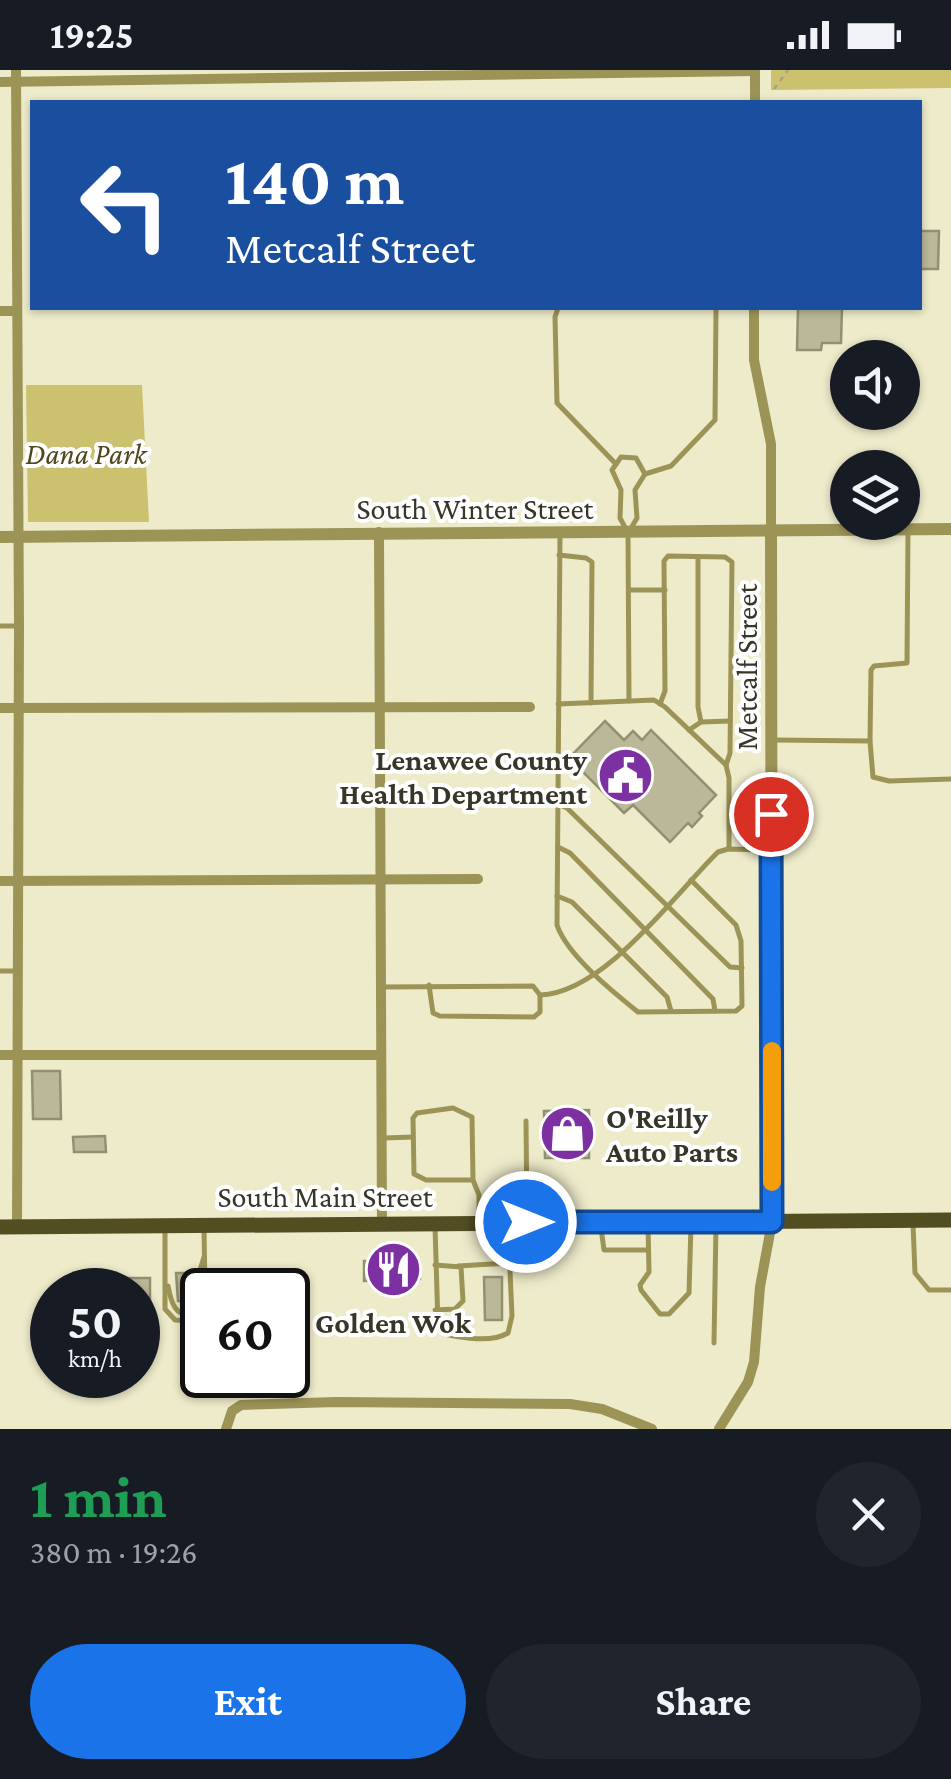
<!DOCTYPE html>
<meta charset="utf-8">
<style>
body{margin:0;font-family:"Crimson Pro",serif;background:#20242c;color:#f1f3f6;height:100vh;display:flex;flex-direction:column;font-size:38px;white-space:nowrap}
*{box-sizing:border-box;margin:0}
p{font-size:32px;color:#9ea1a6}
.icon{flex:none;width:55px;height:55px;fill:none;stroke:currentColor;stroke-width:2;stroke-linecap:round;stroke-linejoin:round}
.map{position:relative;height:1359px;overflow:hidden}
.side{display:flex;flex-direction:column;background:#171b24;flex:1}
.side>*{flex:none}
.top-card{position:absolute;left:30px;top:30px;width:892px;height:210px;border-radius:0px;box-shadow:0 2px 8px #0004;background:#1a4fa0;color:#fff;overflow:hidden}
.controls{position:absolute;left:830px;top:270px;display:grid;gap:20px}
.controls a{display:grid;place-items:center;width:90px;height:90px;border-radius:50%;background:#171b24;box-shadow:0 2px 8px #0004;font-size:50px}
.speed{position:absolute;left:30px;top:1198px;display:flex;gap:20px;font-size:50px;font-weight:700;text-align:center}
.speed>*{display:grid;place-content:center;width:130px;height:130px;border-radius:50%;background:#171b24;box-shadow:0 2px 8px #0004;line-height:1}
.speed small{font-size:25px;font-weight:400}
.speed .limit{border:5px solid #111;border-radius:15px;background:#fff;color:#111}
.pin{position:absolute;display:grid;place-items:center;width:85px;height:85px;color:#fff;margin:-42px;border:5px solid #fff;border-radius:50%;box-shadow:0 2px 10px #0007}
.me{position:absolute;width:110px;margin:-55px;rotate:90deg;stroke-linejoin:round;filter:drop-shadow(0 0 8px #0008)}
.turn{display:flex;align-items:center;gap:35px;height:210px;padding:0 30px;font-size:45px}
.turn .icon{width:130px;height:130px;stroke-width:2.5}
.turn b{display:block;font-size:70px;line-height:85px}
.round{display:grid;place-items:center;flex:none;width:105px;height:105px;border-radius:52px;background:#20242c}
.summary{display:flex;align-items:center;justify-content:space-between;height:170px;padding:0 30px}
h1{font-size:60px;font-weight:700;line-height:75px;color:#1e9e55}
.button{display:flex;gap:20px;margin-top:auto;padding:20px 30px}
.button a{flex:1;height:115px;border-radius:60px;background:#1a73e8;color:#fff;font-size:40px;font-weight:700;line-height:115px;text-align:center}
.button a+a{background:#20242c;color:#f1f3f6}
.status{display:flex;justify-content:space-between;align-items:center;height:70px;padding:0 50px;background:#171b24;direction:ltr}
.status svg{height:28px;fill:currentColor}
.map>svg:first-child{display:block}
.green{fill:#ccc16f}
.building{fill:#bbb899;stroke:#939072;stroke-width:2.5}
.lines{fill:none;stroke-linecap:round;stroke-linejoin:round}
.path{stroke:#a5a38b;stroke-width:2.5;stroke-dasharray:5 5;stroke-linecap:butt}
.service{stroke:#9c9457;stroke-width:5}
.minor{stroke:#9c9457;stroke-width:10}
.tertiary{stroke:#9c9457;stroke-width:12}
.primary{stroke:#534e22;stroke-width:15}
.route-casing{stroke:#114b97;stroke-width:25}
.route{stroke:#1a73e8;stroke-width:18}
.slow{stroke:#f59e0b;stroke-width:18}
.labels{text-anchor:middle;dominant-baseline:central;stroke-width:8;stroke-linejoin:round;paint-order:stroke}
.park-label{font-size:30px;font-style:italic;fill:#4c471c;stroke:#fff}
.street-label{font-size:30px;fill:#373629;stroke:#fff}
.poi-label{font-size:30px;font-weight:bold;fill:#373629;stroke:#fff;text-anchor:end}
</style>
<div class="status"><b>19:25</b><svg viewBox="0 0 49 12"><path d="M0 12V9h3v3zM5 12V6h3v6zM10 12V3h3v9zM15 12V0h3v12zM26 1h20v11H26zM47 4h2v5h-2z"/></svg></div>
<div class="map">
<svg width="951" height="1359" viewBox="0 0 951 1359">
<rect width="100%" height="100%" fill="#eeebcb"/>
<!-- green -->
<g class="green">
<polygon points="771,0 951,0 951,18 771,20"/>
<polygon points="26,315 142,315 149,452 28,452"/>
</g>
<!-- building -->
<g class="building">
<polygon points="920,161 939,161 938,199 920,199"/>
<polygon points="798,238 842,238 841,273 822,273 821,280 797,280"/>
<polygon points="605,651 624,670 633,661 642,670 651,660 716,725 699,743 702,746 692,757 688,753 670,772 633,735 624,743 569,688"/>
<polygon points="32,1001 60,1001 61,1049 33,1049"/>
<polygon points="589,1040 589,1088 545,1088 544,1041"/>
<polygon points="105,1066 106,1082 74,1082 73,1067"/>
<polygon points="419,1190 420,1209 364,1211 364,1191"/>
<polygon points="176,1203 193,1203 189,1238 183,1237 183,1232 178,1231"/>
<polygon points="484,1207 502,1207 502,1250 485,1250"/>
<polygon points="116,1208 150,1208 150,1284 138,1284 138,1220 116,1220"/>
<polygon points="288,1229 302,1229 301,1267 288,1267"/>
</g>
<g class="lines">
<!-- path -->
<polyline class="path" points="774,19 788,0"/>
<!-- service -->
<g class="service">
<polyline points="558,238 555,247 557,333 615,393"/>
<polyline points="645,404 671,396 715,350 716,238"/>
<path d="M560,464L557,855C567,885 613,922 638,942L736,941L742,936L741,871L736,855L691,810"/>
<polyline points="559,485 586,488 592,492 591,633"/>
<polyline points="698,487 698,637 701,652"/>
<polyline points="629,520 665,520"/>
<polyline points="0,556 17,556"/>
<polyline points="629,631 628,463 620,448 621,420 612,400 621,387 636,388 645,404 635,420 637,448 630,460"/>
<polyline points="558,634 654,630 665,637 726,695 729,708 729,778"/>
<polyline points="660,634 665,621 664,491 668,486 725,487 732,492 730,683 726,695"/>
<polyline points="689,660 701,652 730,651"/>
<polyline points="774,670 870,671 871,600 874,596 907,593 908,460"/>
<polyline points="870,671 873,707 889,711 951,709"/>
<polyline points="558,734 567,738 730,897 742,898"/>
<polyline points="558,777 570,783 713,929 715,941"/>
<polyline points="557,826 572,832 667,927 671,941"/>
<polyline points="0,901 15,901"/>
<polyline points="429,915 433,943 440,946 534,947 540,942 540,925"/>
<path d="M381,917L533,916L540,925C604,923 674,825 718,782L728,779L768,780"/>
<polyline points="526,1051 527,1150"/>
<polyline points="384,1068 413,1067"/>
<polyline points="473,1110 426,1110 414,1104 413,1048 417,1043 453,1038 472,1047 473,1110 479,1125 479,1150"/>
<polyline points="913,1154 915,1203 929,1220 951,1220"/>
<polyline points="648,1155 649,1202 640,1215 641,1220 660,1244 669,1244 689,1223 691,1155"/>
<path d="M435,1156L438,1256L444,1264C463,1268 491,1273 508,1263L512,1246L508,1156"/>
<polyline points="165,1158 165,1239 175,1250 191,1251 202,1239"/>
<polyline points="204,1158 205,1220"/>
<polyline points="601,1158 604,1180 648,1180"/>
<polyline points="458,1196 509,1193"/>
<path d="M168,1216C171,1232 175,1249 195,1243L199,1203L204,1187"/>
<polyline points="435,1240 455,1239 463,1231 461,1197 435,1195"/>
<polyline points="714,1273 716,1155"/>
</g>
<!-- minor -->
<g class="minor">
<polyline points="16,0 19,556 17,1157"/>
<polyline points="0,12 755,1"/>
<polyline points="755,32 755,0"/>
<polyline points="754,238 754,290 771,374 771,462"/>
<polyline points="0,241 16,241"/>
<polyline points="379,462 382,1153"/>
<polyline points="0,638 530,637"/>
<polyline points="0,811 478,809"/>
<polyline points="0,985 381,985"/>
<polyline points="226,1359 232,1341 241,1335 336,1332 570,1334 602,1339 652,1359"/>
<polyline points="719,1359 748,1312 754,1292 760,1217 772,1152"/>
</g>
<!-- tertiary -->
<g class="tertiary">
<polyline points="771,462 772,1152"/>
<polyline points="0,467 951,459"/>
</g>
<!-- primary -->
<polyline class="primary" points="0,1157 951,1150"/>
</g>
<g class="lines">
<defs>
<polyline id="route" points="526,1152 772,1152 771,744"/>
</defs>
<!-- route casing -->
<use href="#route" class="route-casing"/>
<!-- route -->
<use href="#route" class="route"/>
<!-- slow -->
<polyline class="slow" points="772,981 772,1112"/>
</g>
<!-- icons -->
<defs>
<symbol id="civic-disc" viewBox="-11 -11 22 22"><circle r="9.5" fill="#7c30a2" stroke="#fff"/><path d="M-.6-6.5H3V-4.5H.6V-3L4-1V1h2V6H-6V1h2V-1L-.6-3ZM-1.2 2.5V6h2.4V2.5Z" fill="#fff"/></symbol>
<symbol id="shop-disc" viewBox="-11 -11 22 22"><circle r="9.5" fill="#7c30a2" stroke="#fff"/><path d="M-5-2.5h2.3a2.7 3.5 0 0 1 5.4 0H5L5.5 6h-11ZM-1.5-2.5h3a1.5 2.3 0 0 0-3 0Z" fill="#fff"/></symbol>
<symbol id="restaurant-disc" viewBox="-11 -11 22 22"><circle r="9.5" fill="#7c30a2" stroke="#fff"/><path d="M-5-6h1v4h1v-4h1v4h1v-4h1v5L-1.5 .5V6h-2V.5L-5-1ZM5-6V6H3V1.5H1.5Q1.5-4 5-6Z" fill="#fff"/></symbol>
</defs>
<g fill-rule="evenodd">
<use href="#civic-disc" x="594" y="674" width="63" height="63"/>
<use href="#shop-disc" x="536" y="1032" width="63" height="63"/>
<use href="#restaurant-disc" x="362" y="1168" width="63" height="63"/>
</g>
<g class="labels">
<!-- park labels -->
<g class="park-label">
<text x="86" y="383">Dana Park</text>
</g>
<!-- street labels -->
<g class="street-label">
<text x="475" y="438">South Winter Street</text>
<text transform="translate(746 597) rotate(-90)">Metcalf Street</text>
<text x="325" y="1126">South Main Street</text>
</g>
<!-- poi labels -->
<g class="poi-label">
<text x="587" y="689">Lenawee County<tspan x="587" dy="34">Health Department</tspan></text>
<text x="606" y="1047" text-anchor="start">O'Reilly<tspan x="606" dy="34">Auto Parts</tspan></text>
<text x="393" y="1252" text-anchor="middle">Golden Wok</text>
</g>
</g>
</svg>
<div class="controls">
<a><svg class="icon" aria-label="sound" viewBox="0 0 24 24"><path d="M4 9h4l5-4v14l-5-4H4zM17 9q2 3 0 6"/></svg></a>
<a><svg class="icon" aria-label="layers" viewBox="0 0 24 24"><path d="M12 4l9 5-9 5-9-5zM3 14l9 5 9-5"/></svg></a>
</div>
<div class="speed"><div>50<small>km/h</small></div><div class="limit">60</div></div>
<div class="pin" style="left:771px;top:744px;background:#d93025"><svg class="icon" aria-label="arrive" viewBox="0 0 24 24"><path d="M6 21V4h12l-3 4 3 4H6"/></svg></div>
<svg class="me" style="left:526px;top:1152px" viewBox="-20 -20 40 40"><circle r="17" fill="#1a73e8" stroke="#fff" stroke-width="3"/><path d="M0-11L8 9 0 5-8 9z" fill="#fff"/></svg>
<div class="top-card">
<div class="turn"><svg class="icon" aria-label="left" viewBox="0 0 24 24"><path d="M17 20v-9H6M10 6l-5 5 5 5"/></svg><div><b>140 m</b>Metcalf Street</div></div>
</div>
</div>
<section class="side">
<div class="summary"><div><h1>1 min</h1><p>380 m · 19:26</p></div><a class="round"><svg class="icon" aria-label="close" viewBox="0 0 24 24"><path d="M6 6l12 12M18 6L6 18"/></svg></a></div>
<div class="button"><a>Exit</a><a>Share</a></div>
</section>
